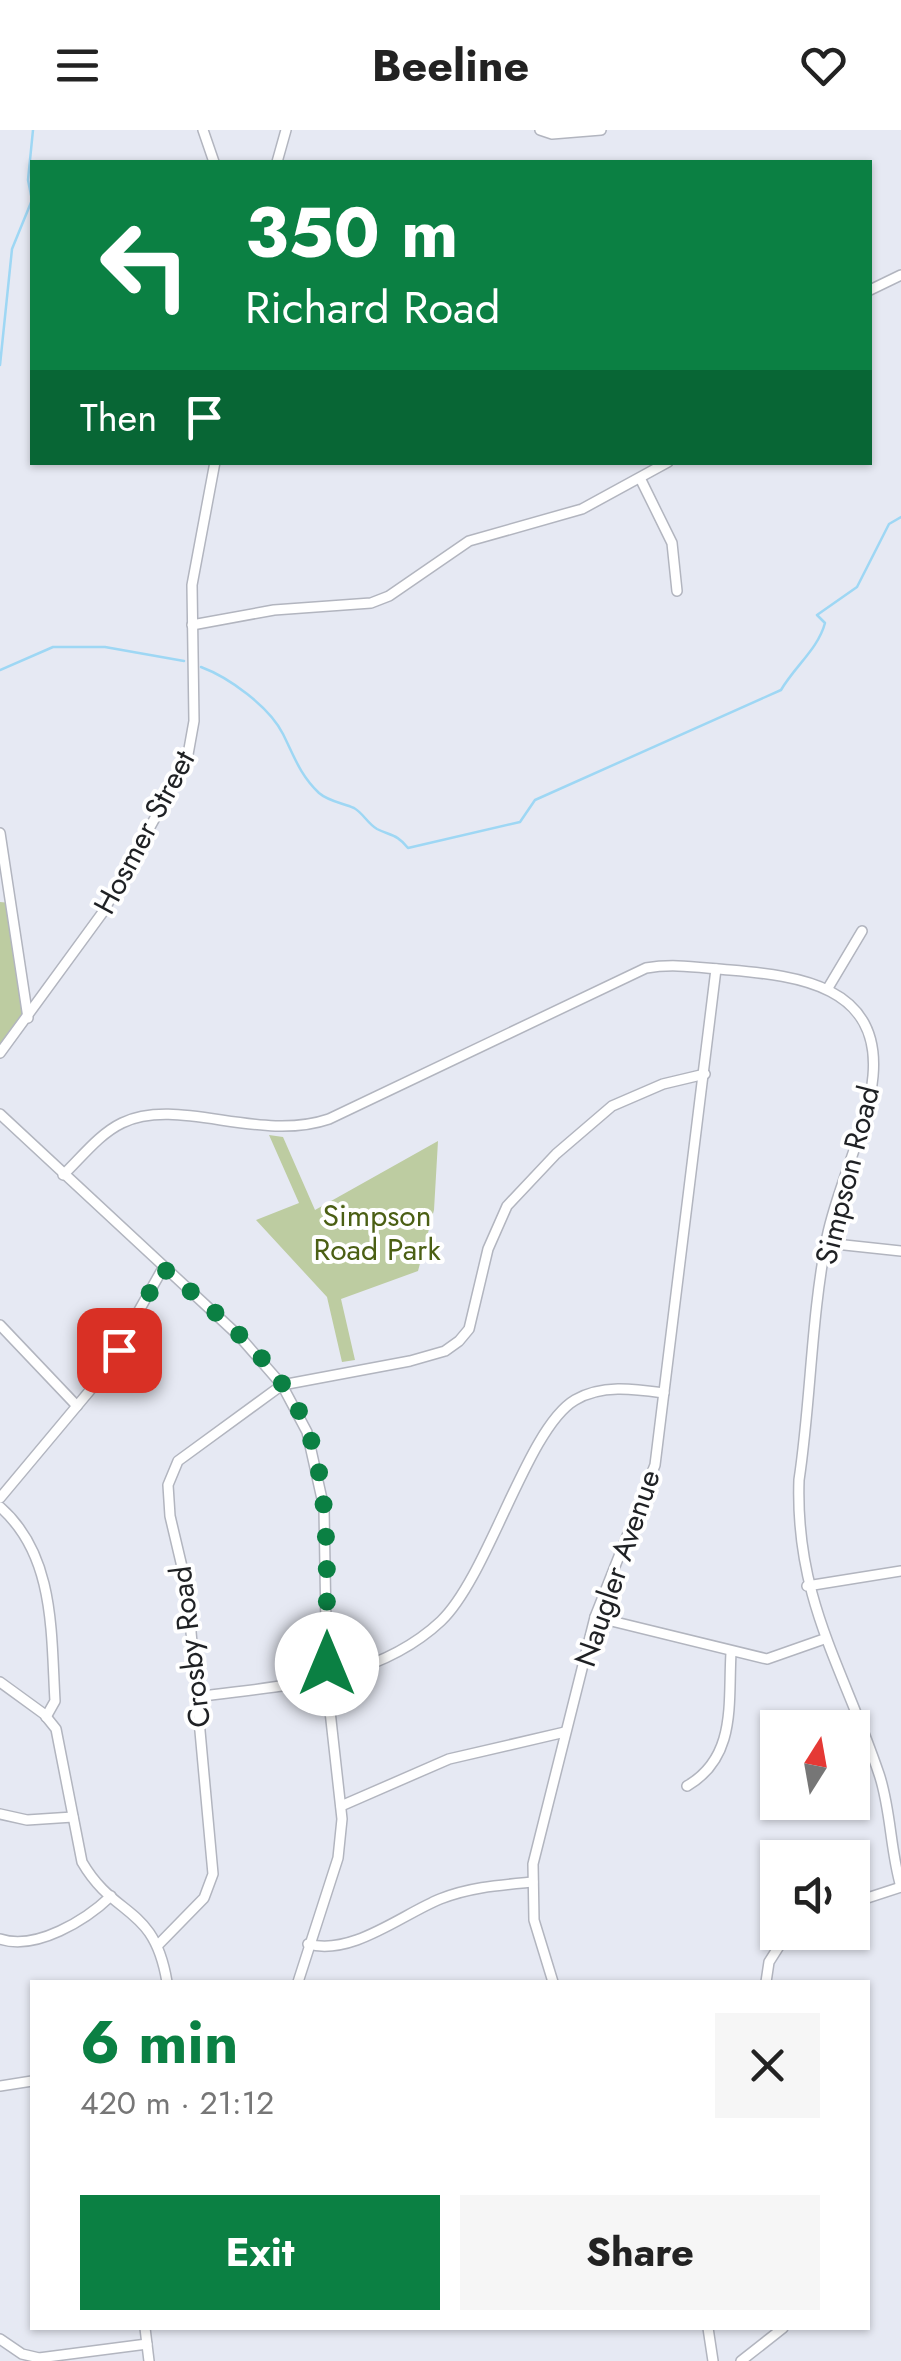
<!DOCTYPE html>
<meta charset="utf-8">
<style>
body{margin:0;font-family:Jost,sans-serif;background:#f6f6f6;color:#222;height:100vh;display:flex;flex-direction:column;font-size:38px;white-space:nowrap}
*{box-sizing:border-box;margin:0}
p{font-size:32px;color:#767676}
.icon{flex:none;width:55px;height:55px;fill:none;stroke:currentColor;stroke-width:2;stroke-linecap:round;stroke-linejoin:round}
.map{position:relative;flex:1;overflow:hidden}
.panel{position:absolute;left:30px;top:1850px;width:840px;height:350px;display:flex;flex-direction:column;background:#fff;border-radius:0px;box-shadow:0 2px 8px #0004}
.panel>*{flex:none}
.banner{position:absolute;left:30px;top:30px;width:842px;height:305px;border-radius:0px;box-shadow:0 2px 8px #0004;background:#0b8043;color:#fff;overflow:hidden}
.needle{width:65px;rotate:11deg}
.controls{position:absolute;left:760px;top:1580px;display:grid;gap:20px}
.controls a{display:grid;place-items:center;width:110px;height:110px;border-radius:0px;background:#fff;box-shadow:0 2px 8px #0004;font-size:50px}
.pin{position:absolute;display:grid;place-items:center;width:85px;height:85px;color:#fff;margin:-42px;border-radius:20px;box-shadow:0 5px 15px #0006}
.me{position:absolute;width:110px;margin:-55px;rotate:0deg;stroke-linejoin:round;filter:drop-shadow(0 0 8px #0008)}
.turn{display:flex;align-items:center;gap:35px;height:210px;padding:0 50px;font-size:45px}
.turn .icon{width:130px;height:130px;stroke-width:2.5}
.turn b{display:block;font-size:70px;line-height:85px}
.then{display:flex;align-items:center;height:95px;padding:0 50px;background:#0003;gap:20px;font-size:38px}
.round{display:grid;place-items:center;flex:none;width:105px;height:105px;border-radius:0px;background:#f6f6f6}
.head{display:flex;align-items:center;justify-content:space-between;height:170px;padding:0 50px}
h1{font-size:60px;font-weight:700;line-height:75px;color:#0b8043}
.cta{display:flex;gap:20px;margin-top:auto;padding:20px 50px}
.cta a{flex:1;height:115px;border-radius:0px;background:#0b8043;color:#fff;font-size:40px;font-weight:700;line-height:115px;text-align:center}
.cta a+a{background:#f6f6f6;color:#222}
header{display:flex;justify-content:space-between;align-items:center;height:130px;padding:0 50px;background:#fff;font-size:45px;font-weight:700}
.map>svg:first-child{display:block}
.green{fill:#bdcca1}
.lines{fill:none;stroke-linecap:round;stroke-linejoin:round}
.stream{stroke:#9ed7f4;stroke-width:2.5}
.minor-casing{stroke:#b2b5bf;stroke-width:12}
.minor{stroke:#fff;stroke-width:9}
.route{stroke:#0b8043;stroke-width:18;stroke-dasharray:0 32.4}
.labels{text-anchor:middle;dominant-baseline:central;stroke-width:8;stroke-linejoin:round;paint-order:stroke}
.street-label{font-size:30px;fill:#1f2124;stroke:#fff}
.park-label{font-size:30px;fill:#4b5f14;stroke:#fff}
</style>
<header><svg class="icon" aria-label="menu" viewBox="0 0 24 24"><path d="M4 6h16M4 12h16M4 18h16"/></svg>Beeline<svg class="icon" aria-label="heart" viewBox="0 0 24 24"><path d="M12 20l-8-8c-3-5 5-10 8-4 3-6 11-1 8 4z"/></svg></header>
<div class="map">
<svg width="901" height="2231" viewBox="0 0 901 2231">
<rect width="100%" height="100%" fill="#e6e9f3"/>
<!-- green -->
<g class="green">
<polygon points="0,772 11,773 29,890 0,923"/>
<polygon points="269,1005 283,1007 315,1080 438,1011 434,1080 418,1141 341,1169 355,1230 342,1232 327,1167 256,1090 299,1073"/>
</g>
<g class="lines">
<!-- stream -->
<g class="stream">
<polyline points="0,235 12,119 32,70 28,50 33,0"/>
<path d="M201,537C228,547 269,576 283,604C294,626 300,645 319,663C328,671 342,673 354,678C363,683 368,694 377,699C391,706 397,704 408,718L520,692L535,670L781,560C795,536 818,519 825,493L817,485L857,457L889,394L901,387"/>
<polyline points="0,540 53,517 105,517 184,531"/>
</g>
<defs>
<g id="minor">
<polyline points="203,0 214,32"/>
<polyline points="540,0 552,4 601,0"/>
<polyline points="277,32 286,0"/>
<polyline points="870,160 901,145"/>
<polyline points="641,350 672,413 677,461"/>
<polyline points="192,495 274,480 371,473 389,466 469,411 582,379 668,332"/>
<polyline points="0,703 28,888"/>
<polyline points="828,858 862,801"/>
<polyline points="0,923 103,782 187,630 194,591 192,455 215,332"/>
<polyline points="0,984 240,1207 282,1255 307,1302 324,1378 327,1554 342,1689 338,1728 298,1852"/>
<path d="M63,1045C81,1028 99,1004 122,993C178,966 259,1013 329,989L646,838C675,833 701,838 730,840C799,846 881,856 873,946C869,994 837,1056 827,1107C811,1187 811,1270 799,1350C795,1469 843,1537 879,1644C891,1679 890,1720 901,1757"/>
<polyline points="826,1113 901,1121"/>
<polyline points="0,1195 77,1276"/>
<polyline points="0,1368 102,1246 163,1138"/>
<path d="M0,1377C55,1425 51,1502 55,1571L46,1587"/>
<polyline points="807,1456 901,1441"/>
<polyline points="595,1487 767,1529 824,1509"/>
<path d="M0,1552L44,1584L56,1599L82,1732C115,1789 154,1774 167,1852"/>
<path d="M197,1567C281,1555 375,1553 441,1491C489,1445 527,1298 575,1270C602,1254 635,1259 664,1263"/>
<path d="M687,1656C737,1627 728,1573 731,1523"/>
<polyline points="341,1676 449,1629 565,1602"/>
<polyline points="0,1684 27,1690 73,1687"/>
<polyline points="852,1773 901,1757"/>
<path d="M0,1809C36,1821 86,1790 111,1766"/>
<polyline points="159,1814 204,1768 213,1744 187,1458 170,1386 168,1355 178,1331 282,1255 410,1231 445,1221 459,1211 469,1199 488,1119 507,1076 556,1024 612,976 663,954 705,944"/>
<path d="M308,1814C352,1826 401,1785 440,1769C470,1757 501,1755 533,1752"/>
<polyline points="553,1852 534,1790 533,1734 595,1487 655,1335 716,839"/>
<polyline points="766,1852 769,1832 788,1802"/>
<polyline points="0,1956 32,1951"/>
<polyline points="145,2198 149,2231"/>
<polyline points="708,2198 713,2231"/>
<polyline points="0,2209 22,2224 39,2228 147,2214"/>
<polyline points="741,2231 783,2198"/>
</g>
</defs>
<!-- minor casing -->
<use href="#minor" class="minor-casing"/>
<!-- minor -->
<use href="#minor" class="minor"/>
</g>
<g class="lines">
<!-- route -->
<path class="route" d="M119,1220L163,1138C212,1180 270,1224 300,1283C335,1351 325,1459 327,1534"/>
</g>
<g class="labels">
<!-- street labels -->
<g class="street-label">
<text transform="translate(144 702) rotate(-62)">Hosmer Street</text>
<text transform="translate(847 1045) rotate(-76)">Simpson Road</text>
<text transform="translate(617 1438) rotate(-71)">Naugler Avenue</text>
<text transform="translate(190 1517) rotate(-97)">Crosby Road</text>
</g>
<!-- park labels -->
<g class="park-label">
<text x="377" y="1085">Simpson<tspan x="377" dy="34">Road Park</tspan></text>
</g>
</g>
</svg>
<div class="controls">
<a><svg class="needle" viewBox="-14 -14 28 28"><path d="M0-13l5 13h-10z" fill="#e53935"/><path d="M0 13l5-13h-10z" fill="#767676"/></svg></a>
<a><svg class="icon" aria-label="sound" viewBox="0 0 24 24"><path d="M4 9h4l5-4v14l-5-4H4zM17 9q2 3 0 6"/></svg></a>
</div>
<div class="pin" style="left:119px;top:1220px;background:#d93025"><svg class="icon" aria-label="arrive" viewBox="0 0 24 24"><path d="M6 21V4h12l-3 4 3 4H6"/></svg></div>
<svg class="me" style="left:327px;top:1534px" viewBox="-20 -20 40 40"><circle r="19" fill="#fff"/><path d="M0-13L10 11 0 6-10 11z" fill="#0b8043"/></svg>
<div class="banner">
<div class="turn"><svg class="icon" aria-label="left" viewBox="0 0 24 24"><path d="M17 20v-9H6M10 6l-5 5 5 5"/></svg><div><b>350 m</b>Richard Road</div></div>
<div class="then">Then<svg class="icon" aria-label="arrive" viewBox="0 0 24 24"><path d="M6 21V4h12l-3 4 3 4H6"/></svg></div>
</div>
<section class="panel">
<div class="head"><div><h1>6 min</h1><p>420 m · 21:12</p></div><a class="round"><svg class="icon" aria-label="close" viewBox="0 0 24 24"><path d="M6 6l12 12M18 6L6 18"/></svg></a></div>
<div class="cta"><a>Exit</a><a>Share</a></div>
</section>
</div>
